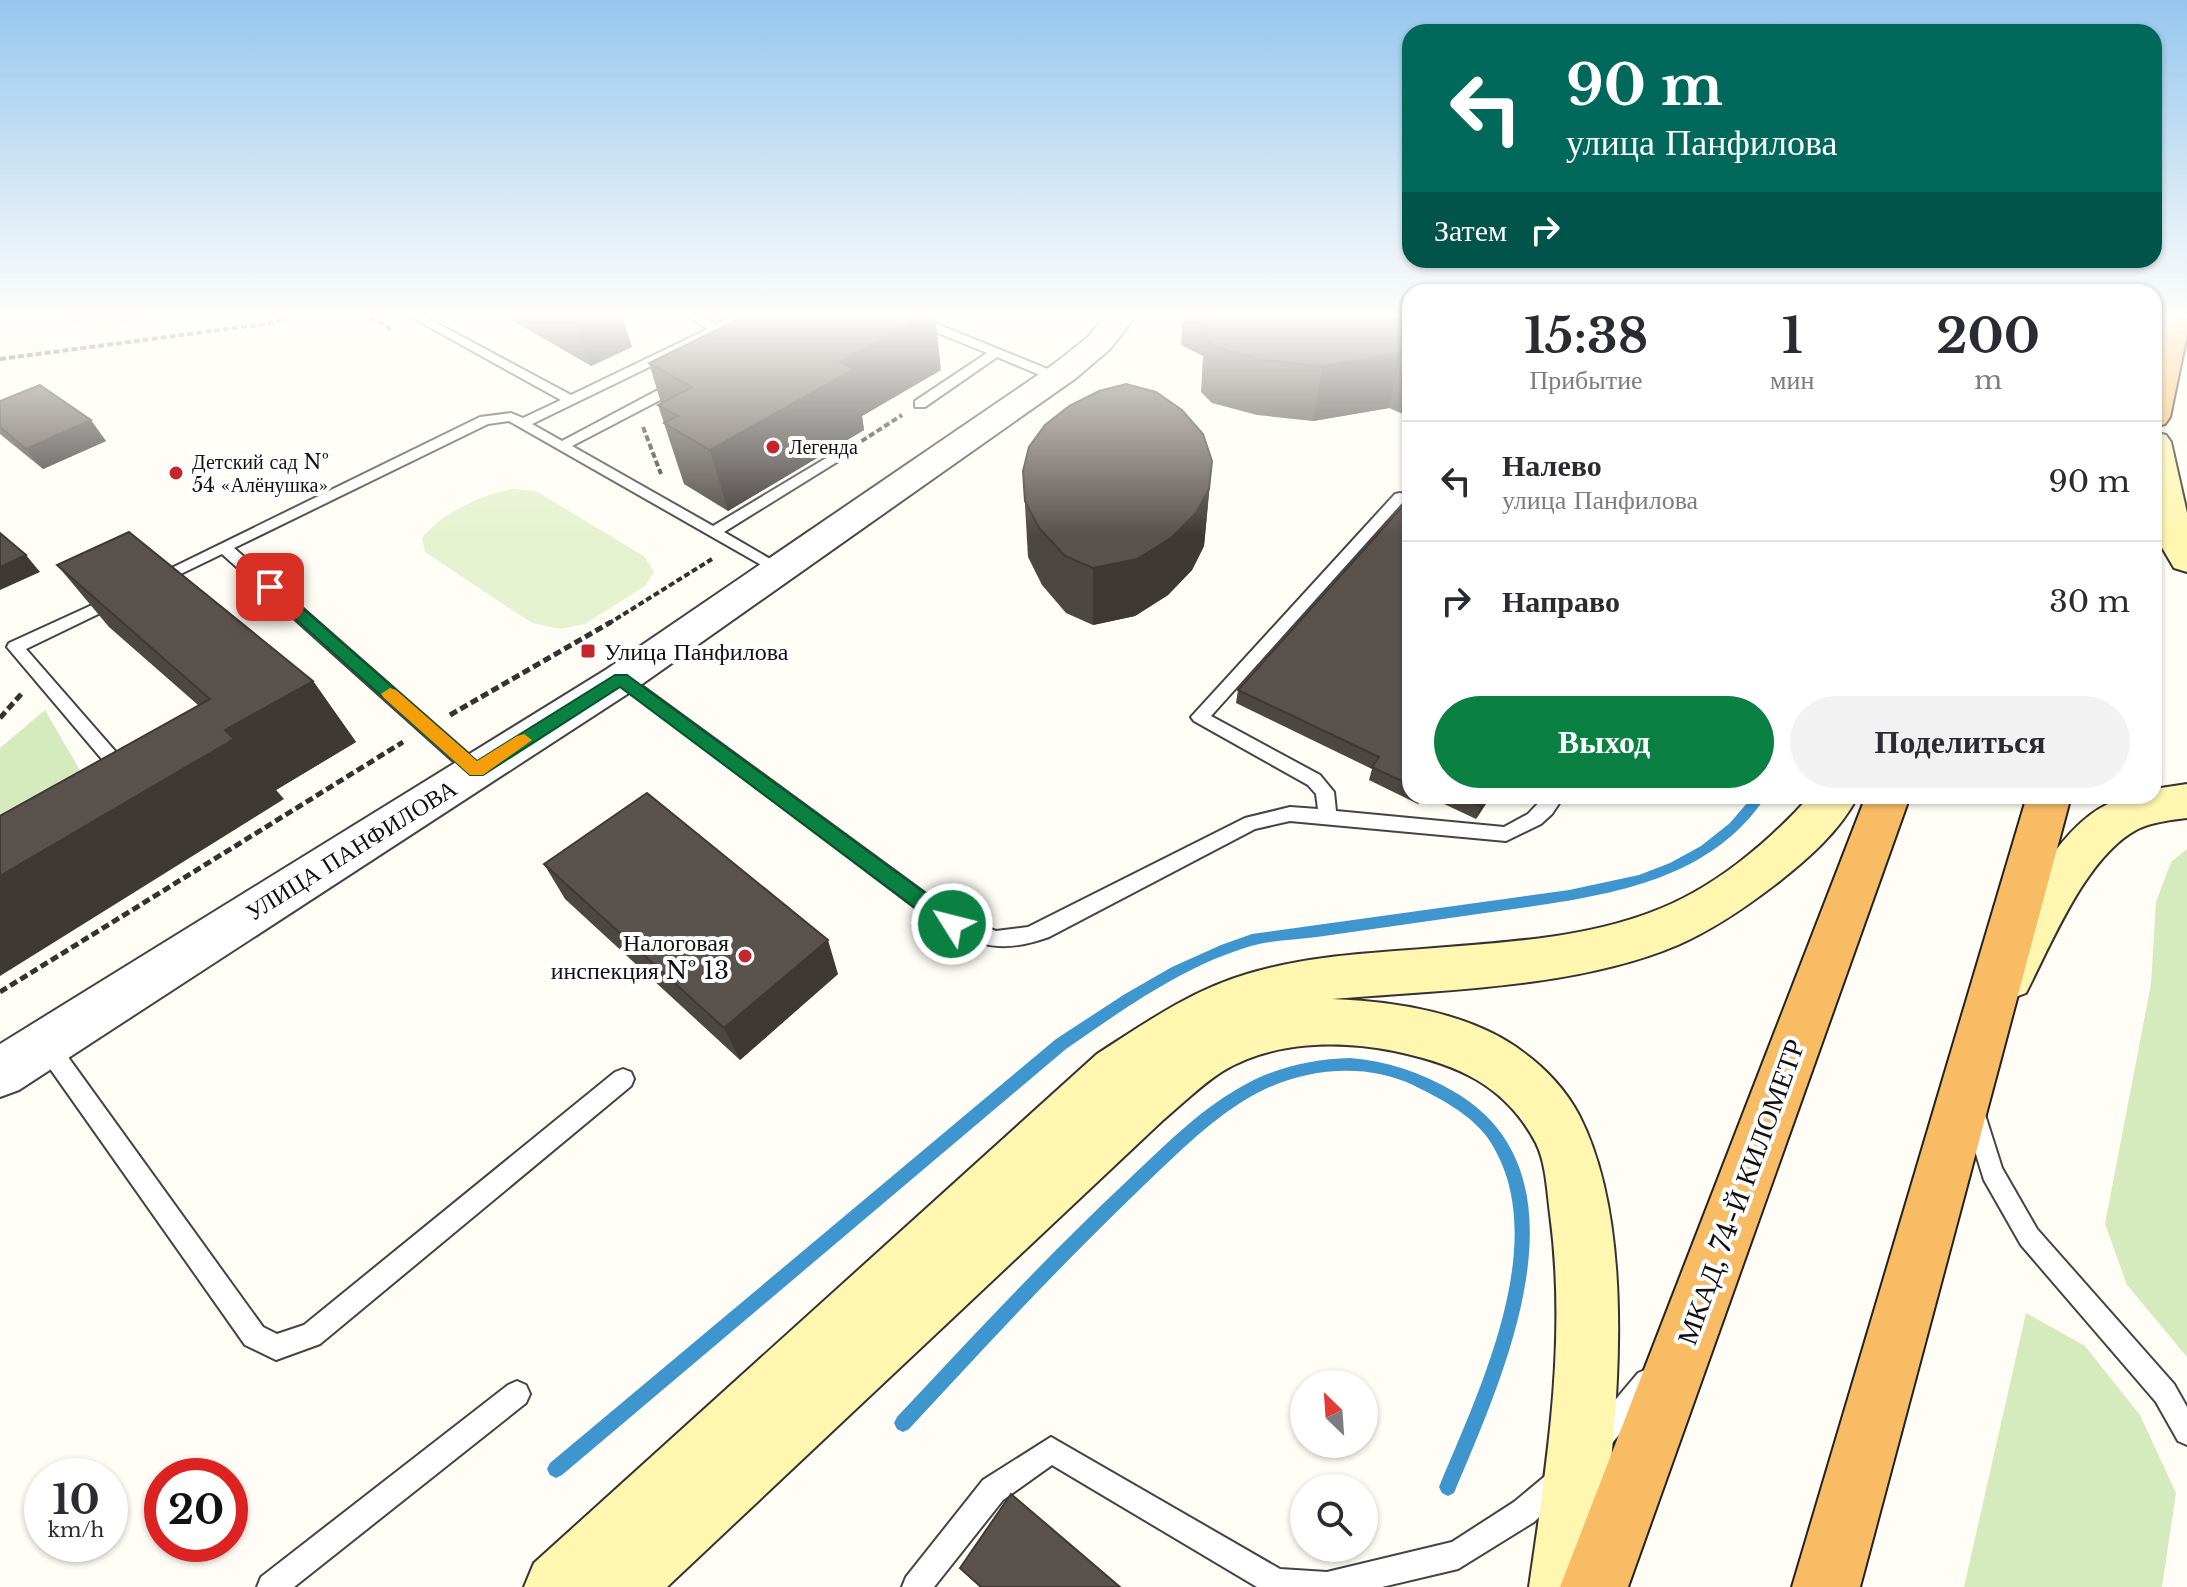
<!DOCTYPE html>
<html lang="ru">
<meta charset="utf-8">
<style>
body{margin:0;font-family:"Libre Baskerville",serif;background:#f2f2f3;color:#2b2b33;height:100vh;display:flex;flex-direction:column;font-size:30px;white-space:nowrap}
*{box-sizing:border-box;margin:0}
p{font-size:26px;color:#7c7c81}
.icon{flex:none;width:44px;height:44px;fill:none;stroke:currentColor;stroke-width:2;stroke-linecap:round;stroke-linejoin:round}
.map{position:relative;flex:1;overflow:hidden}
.drawer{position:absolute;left:1402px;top:284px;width:760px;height:520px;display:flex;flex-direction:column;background:#fff;border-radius:24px;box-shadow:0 2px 6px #0004}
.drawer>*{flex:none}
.banner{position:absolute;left:1402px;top:24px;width:760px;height:244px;border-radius:24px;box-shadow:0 2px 6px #0004;background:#00695c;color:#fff;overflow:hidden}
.needle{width:52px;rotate:335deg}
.tools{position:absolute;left:1290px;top:1370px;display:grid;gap:16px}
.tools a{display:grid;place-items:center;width:88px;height:88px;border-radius:50%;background:#fff;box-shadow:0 2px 6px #0004;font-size:40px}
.speed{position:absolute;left:24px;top:1458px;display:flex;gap:16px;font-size:40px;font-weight:700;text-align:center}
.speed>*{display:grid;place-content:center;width:104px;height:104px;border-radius:50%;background:#fff;box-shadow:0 2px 6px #0004;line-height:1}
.speed small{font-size:20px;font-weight:400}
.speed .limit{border:12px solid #d22;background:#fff;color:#111}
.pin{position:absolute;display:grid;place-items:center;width:68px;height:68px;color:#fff;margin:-34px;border-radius:16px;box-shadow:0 4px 12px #0006}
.me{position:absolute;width:88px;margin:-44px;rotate:306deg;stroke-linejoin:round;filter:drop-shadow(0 0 6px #0008)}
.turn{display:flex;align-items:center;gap:28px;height:168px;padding:0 32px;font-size:36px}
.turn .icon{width:104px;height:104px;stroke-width:2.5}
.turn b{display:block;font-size:56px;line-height:68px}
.then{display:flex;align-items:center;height:76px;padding:0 32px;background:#0003;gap:16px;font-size:30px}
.eta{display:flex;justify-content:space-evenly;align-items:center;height:136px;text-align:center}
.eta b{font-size:48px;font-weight:700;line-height:56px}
.primary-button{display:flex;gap:16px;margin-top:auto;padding:16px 32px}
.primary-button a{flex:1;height:92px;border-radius:48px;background:#0b8043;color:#fff;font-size:32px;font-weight:700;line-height:92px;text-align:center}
.primary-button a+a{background:#f2f2f3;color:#2b2b33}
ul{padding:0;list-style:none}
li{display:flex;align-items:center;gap:24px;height:120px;padding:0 32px;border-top:2px solid #e1e1e2}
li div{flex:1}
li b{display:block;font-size:30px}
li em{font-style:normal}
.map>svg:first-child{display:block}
.green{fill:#d5ebbd}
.pitch{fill:#e6f2cf}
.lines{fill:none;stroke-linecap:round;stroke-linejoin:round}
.stream{fill:#3f96cf;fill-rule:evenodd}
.service-casing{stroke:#444;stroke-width:4}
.tertiary-casing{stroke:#444;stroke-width:4}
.secondary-casing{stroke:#333;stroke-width:4}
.trunk-casing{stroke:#222;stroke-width:4}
.path-far1{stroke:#333;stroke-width:4;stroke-dasharray:6 3;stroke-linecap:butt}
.path{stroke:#333;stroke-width:5;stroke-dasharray:8 4;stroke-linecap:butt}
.service{fill:#fff;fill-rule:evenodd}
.tertiary{fill:#fff;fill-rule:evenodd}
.secondary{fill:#fff6b0;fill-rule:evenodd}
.trunk{fill:#f7bc64;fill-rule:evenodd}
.wall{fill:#4d4742}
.shaded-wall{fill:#3f3936}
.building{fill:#5a524d;stroke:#3f3936;stroke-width:2}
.route{fill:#0b8043;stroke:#07532c;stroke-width:2}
.slow{fill:#f59e0b}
.poi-dot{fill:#c4262e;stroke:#fff;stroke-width:3}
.labels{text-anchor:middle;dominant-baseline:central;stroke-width:8;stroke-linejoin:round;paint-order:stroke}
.far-poi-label{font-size:20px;fill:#111;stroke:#fff;text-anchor:start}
.poi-label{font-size:24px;fill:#111;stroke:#fff;text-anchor:start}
.street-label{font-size:24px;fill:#111;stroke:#fff}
.near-street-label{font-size:28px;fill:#111;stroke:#fff}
</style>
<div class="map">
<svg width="2187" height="1587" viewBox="0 0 2187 1587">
<rect width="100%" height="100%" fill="#fffdf5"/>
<!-- green -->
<g class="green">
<polygon points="45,710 88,784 0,832 0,748"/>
<polygon points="2187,849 2187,1357 2127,1285 2105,1224 2151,984 2156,902 2171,862"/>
<polygon points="2026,1313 2085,1346 2140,1415 2176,1493 2162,1587 1964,1587"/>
</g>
<!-- pitch -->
<g class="pitch">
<path d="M57,313H157C120,327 93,339 57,313Z"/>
<path d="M513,489L536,491L645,557L654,572L645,586L585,624L560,629L532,623L425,552L422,538C443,512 481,495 513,489Z"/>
</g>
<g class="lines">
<!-- stream -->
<g class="stream">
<path d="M1753,796H1766C1705,890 1585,898 1485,913C1429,921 1373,929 1317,937C1295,940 1272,940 1251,946C1183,966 1124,1009 1066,1049L562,1475L556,1478L550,1475L547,1469L550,1463L1056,1039L1125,994L1172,967L1221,945L1252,934L1569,890L1639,875L1670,863L1701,846L1730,823Z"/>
<path d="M1350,1058C1387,1061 1420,1072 1453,1091C1598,1174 1502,1378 1454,1493L1448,1496L1442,1493L1439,1487C1479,1390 1556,1235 1487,1137C1469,1113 1439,1098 1413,1085C1362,1061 1298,1069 1250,1097C1207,1122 1171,1160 1135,1194C1057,1269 983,1349 909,1429L903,1432L897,1429L894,1423L897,1417C972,1337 1047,1256 1127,1181C1162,1148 1197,1112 1239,1088C1273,1068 1311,1059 1350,1058Z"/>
</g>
<defs>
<g id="service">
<polygon points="404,313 418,313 571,395 708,329 681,313 695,313 717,324 737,313 749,313 746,320 532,424 562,441 675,381 685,381 685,387 572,446 713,526 828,457 838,457 840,460 724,532 784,567 784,573 779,575 509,421 488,424 234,548 482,766 485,771 476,778 470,776 222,554 160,584 150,584 147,580 480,417 511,413 523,418 561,400"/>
<polygon points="920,317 1060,374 1062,377 1052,380 997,357 925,407 915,407 915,401 987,353 916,324 916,318"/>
<path d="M1400,493L1410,496V505L1402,503L1211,716L1320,775L1334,792L1336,811L1504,827L1528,814L1545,796H1564L1552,814L1541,824L1506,841L1290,821L1255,829L1049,937C1006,952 986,948 945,930L613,679L621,673L627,675L959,918L996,931L1028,927L1245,818L1290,807L1318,809L1316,794L1308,785L1194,721L1191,717L1395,494Z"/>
<polygon points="114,595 122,600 119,604 26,649 129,767 132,772 129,777 117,777 7,647 9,643"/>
<polygon points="47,1036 55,1039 263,1327 277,1334 304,1325 615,1072 623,1069 631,1072 634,1079 631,1086 320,1344 276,1360 245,1345 39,1053 36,1046 39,1039"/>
<polygon points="1974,1102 1982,1105 2002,1168 2037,1229 2174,1384 2187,1407 2187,1445 2178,1441 2156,1402 2021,1245 1984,1180 1963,1112 1966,1105"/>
<polygon points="1647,1369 1656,1373 1660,1382 1656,1391 1608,1448 1599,1452 1590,1448 1586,1439 1590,1430 1638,1373"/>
<polygon points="517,1381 526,1385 530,1394 526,1403 294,1587 257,1587 261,1577 508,1385"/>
<polygon points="1051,1437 1280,1569 1327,1572 1452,1542 1514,1502 1550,1472 1559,1468 1568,1472 1572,1481 1568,1490 1534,1522 1458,1569 1382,1587 1257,1587 1052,1465 1003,1500 934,1587 902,1587 906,1577 983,1480"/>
</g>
<polygon id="tertiary" points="1108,313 1138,313 1110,349 1076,378 635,689 19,1090 0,1097 0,1044 607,669 1054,364 1088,337"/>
<g id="secondary">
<polygon points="2154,432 2166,435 2171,442 2187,513 2187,572 2174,568 2157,539 2154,524"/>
<path d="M2187,784V818C2171,820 2153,822 2138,829C2086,856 2052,943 2026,993L2008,1000L1990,993L1983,978C2008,926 2053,831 2106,805C2122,797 2136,796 2154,796V789Z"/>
<path d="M1810,796H1858C1839,832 1808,859 1776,884C1746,907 1714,929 1678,945C1577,988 1442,990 1332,999C1394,1001 1472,1013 1523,1052C1545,1068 1566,1090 1579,1115C1643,1240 1613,1451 1597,1587H1529C1547,1463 1567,1339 1550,1214C1547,1191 1546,1163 1536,1143C1504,1083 1455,1064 1394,1051C1338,1040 1273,1041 1223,1071C1201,1085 1182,1104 1162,1121L667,1587H524L534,1563L1097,1054C1145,1023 1192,990 1247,974C1300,958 1354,954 1409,950C1488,943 1574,941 1649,913C1711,891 1767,844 1810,796Z"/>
</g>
<g id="trunk">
<polygon points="2162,313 2187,313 2187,335 2170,417 2165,424 2154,427 2154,349"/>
<polygon points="1866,796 1910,796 1628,1587 1560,1587"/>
<polygon points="2027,796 2071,796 1860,1587 1792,1587"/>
</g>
</defs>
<!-- service casing -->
<use href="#service" class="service-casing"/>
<!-- tertiary casing -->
<use href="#tertiary" class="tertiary-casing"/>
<!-- secondary casing -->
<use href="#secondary" class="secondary-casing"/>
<!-- trunk casing -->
<use href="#trunk" class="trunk-casing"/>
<!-- path-far1 -->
<g class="path-far1">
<polyline points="362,313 392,330"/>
<polyline points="0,359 272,323 297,313"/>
<polyline points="643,427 661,474"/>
<polyline points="854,446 902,415"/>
<polyline points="608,624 712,559"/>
</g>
<!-- path -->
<g class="path">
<polyline points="450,715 611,622"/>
<polyline points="0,718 23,692"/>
<polyline points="0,992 403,742"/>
</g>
<!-- service -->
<use href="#service" class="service"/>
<!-- tertiary -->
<use href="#tertiary" class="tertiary"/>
<!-- secondary -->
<use href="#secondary" class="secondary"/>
<!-- trunk -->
<use href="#trunk" class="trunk"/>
</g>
<!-- wall -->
<g class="wall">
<polygon points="500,313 621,313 632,347 591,366"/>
<polygon points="1183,313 1410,313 1410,417 1389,408 1313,421 1257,415 1212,403 1201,392 1203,356 1181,345"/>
<polygon points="649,363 941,370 862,416 864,430 728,511 684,484 658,405 661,403"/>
<polygon points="0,401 106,441 43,469 0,434"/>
<polygon points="1212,461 1204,546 1192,570 1168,595 1135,616 1093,625 1066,613 1042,585 1028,557 1023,471"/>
<polygon points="1410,509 1410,796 1424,796 1418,804 1369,780 1372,769 1236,703 1238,690"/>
<polygon points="57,565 313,681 356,742 276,790 284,799 198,705 109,627"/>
<polygon points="1427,796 1491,796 1476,819"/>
<polygon points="544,864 838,974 740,1060 565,899"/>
</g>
<!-- shaded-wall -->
<g class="shaded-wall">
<polygon points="572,313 621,313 632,347 591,366"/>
<polygon points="931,313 935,313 941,370 862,416 864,430 728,511 710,450 840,362"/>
<polygon points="1401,353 1389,408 1313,421 1322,366"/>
<polygon points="91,420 106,441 43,469 26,449"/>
<polygon points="1212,461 1204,546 1192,570 1168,595 1135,616 1093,625 1093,568"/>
<polygon points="26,555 40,572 0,590 0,567"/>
<polygon points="313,681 356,742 276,790 284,799 0,976 0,876 225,730"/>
<polygon points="1488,796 1491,796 1476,819 1481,806"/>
<polygon points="828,940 838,974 740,1060 724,1028"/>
</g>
<!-- building -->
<g class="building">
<polygon points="751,313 931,313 840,362 854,369 710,450 664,423 678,416 658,405 692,387 649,363"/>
<polygon points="1208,313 1410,313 1410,357 1401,353 1322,366 1264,360 1217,348 1205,338"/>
<polygon points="1126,384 1156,392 1182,410 1203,434 1212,461 1209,489 1196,513 1171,538 1137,559 1093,568 1065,556 1039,528 1025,501 1023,471 1029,447 1045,425 1069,406 1099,391"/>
<polygon points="40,385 91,420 26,449 0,427 0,401"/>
<polygon points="1403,506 1410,509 1410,785 1372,767 1379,757 1238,690"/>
<polygon points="129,532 313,681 225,730 234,739 0,876 0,816 210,699 57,565"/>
<polygon points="0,533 26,555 0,567"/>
<polygon points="647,793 828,940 724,1028 544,864"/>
<polygon points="1460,796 1488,796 1481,806"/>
<polygon points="1011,1494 1120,1587 981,1587 960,1568"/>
</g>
<!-- sky -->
<linearGradient id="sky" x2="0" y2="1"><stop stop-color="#95c6ee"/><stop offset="0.59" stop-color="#fffefa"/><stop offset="1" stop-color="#fffefa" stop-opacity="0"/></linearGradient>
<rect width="2187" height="535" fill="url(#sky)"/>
<!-- route -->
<polygon class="route" points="270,582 275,584 477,761 615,675 627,675 959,918 962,924 959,930 952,933 945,930 620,687 483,775 470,775 264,591 262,587"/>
<!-- slow -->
<polygon class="slow" points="390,688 396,690 477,761 517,736 524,734 532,740 483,775 470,775 384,698 381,694"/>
<!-- markers -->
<g class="poi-dot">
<circle cx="773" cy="447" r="8"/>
<circle cx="176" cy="473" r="8"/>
<rect x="580" y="643" width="16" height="16" rx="4"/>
<circle cx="745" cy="956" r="8"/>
</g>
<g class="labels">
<!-- far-poi labels -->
<g class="far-poi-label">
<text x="789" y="447">Легенда</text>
<text x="192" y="462">Детский сад №<tspan x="192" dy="23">54 «Алёнушка»</tspan></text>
</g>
<!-- poi labels -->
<g class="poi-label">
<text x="604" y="651">Улица Панфилова</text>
<text x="729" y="942" text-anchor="end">Налоговая<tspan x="729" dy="28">инспекция № 13</tspan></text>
</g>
<!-- street labels -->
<g class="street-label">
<text transform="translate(351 850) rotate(-32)">УЛИЦА ПАНФИЛОВА</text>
</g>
<!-- near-street labels -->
<g class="near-street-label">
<text transform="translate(1741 1192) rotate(-70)">МКАД, 74-Й КИЛОМЕТР</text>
</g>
</g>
</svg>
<div class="tools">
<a><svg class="needle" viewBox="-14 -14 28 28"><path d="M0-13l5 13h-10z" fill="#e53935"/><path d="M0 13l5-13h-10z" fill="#7c7c81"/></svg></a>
<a><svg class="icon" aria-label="search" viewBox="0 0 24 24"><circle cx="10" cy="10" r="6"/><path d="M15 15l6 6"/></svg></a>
</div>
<div class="speed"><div>10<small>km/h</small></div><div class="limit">20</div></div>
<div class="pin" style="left:270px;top:587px;background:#d93025"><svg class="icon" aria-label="arrive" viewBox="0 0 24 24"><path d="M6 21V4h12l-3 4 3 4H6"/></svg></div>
<svg class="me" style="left:952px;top:924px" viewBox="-20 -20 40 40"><circle r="17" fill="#0b8043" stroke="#fff" stroke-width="3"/><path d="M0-11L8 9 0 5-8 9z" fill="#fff"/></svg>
<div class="banner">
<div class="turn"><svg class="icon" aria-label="left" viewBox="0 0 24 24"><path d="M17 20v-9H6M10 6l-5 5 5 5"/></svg><div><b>90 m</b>улица Панфилова</div></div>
<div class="then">Затем<svg class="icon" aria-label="right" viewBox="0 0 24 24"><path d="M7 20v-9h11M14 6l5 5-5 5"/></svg></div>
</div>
<section class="drawer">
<div class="eta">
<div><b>15:38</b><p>Прибытие</p></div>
<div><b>1</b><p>мин</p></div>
<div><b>200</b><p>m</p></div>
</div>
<ul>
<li><svg class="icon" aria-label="left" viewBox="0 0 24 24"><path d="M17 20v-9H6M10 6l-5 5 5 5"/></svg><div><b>Налево</b><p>улица Панфилова</p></div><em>90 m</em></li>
<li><svg class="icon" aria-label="right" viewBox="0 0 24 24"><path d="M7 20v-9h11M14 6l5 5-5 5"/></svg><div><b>Направо</b></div><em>30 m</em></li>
</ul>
<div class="primary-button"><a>Выход</a><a>Поделиться</a></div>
</section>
</div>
